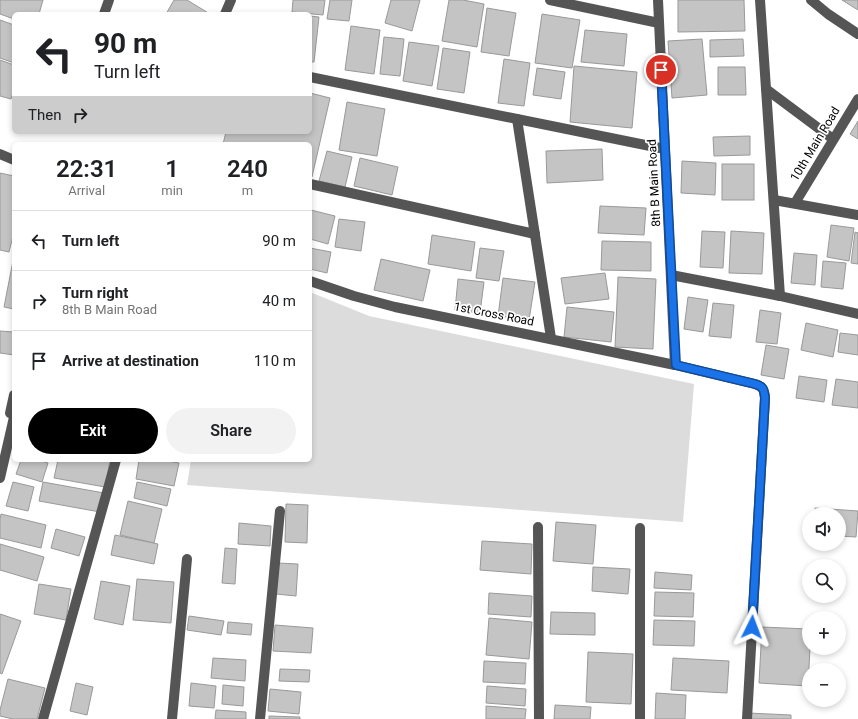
<!DOCTYPE html>
<meta charset="utf-8">
<style>
body{margin:0;font-family:Roboto,sans-serif;background:#f2f2f2;color:#202124;height:100vh;display:flex;flex-direction:column;font-size:15px;white-space:nowrap}
*{box-sizing:border-box;margin:0}
p{font-size:13px;color:#757577}
.icon{flex:none;width:22px;height:22px;fill:none;stroke:currentColor;stroke-width:2;stroke-linecap:round;stroke-linejoin:round}
.map{position:relative;flex:1;overflow:hidden}
.sheet{position:absolute;left:12px;top:142px;width:300px;height:320px;display:flex;flex-direction:column;background:#fff;border-radius:6px;box-shadow:0 2px 6px #0003}
.sheet>*{flex:none}
.banner{position:absolute;left:12px;top:12px;width:300px;height:122px;border-radius:6px;box-shadow:0 2px 6px #0003;background:#fff;color:#202124;overflow:hidden}
.buttons{position:absolute;left:802px;top:507px;display:grid;gap:8px}
.buttons a{display:grid;place-items:center;width:44px;height:44px;border-radius:50%;background:#fff;box-shadow:0 2px 6px #0003;font-size:20px}
.pin{position:absolute;display:grid;place-items:center;width:34px;height:34px;color:#fff;margin:-17px;border:2px solid #fff;border-radius:50%;box-shadow:0 1px 4px #0007}
.me{position:absolute;width:44px;margin:-22px;rotate:3deg;stroke-linejoin:round;filter:drop-shadow(0 0 3px #0008)}
.turn{display:flex;align-items:center;gap:14px;height:84px;padding:0 16px;font-size:18px}
.turn .icon{width:52px;height:52px;stroke-width:2.5}
.turn b{display:block;font-size:28px;line-height:34px}
.then{display:flex;align-items:center;height:38px;padding:0 16px;background:#0003;gap:8px;font-size:15px}
.eta{display:flex;justify-content:space-evenly;align-items:center;height:68px;text-align:center}
.eta b{font-size:24px;font-weight:600;line-height:28px}
.primary-button{display:flex;gap:8px;margin-top:auto;padding:8px 16px}
.primary-button a{flex:1;height:46px;border-radius:24px;background:#000;color:#fff;font-size:16px;font-weight:600;line-height:46px;text-align:center}
.primary-button a+a{background:#f2f2f2;color:#202124}
ul{padding:0;list-style:none}
li{display:flex;align-items:center;gap:12px;height:60px;padding:0 16px;border-top:1px solid #e0e0e0}
li div{flex:1}
li b{display:block;font-size:15px}
li em{font-style:normal}
.map>svg:first-child{display:block}
.green{fill:#dcdcdc}
.building{fill:#c4c4c4;stroke:#999}
.lines{fill:none;stroke-linecap:round;stroke-linejoin:round}
.minor{stroke:#555;stroke-width:10}
.route-casing{stroke:#114b97;stroke-width:10}
.route{stroke:#1a73e8;stroke-width:7}
.labels{text-anchor:middle;dominant-baseline:central;stroke-width:3.5;stroke-linejoin:round;paint-order:stroke}
.street-label{font-size:12px;fill:#000;stroke:#fff}
</style>
<div class="map">
<svg width="858" height="719" viewBox="0 0 858 719">
<rect width="100%" height="100%" fill="#fff"/>
<!-- green -->
<polygon class="green" points="310,292 369,316 694,384 683,522 187,485 191,460 310,460"/>
<!-- building -->
<g class="building">
<polygon points="0,0 43,0 39,14 14,14 14,19 0,14"/>
<polygon points="174,0 187,0 210,14 166,14"/>
<polygon points="293,0 325,0 323,15 292,12"/>
<polygon points="330,0 352,0 349,21 327,19"/>
<polygon points="391,0 420,0 412,31 385,23"/>
<polygon points="449,0 463,0 484,4 477,47 442,41"/>
<polygon points="678,0 744,0 745,31 678,32"/>
<polygon points="842,0 858,0 858,10"/>
<polygon points="487,8 516,13 509,56 481,52"/>
<polygon points="542,14 580,20 572,68 535,63"/>
<polygon points="310,16 319,17 314,62 310,62"/>
<polygon points="0,20 14,25 14,63 0,58"/>
<polygon points="351,26 380,30 374,74 345,70"/>
<polygon points="585,30 627,34 624,66 581,62"/>
<polygon points="384,37 404,39 400,76 380,74"/>
<polygon points="702,39 707,95 672,98 668,41"/>
<polygon points="743,39 744,56 710,57 710,40"/>
<polygon points="409,42 439,46 432,86 403,81"/>
<polygon points="443,48 470,52 464,93 437,89"/>
<polygon points="504,59 530,63 524,106 498,103"/>
<polygon points="0,60 14,65 14,90 11,99 0,96"/>
<polygon points="574,66 637,72 632,128 570,122"/>
<polygon points="718,67 745,67 746,95 718,95"/>
<polygon points="537,68 565,72 561,99 533,95"/>
<polygon points="310,93 330,98 312,177 310,176 310,144 223,144 226,132 310,132"/>
<polygon points="347,102 385,109 377,156 339,150"/>
<polygon points="858,121 858,139 850,134"/>
<polygon points="750,136 750,155 714,156 713,137"/>
<polygon points="602,149 603,180 547,183 546,151"/>
<polygon points="327,151 352,157 345,187 319,181"/>
<polygon points="360,158 398,167 392,195 354,186"/>
<polygon points="682,161 716,163 715,195 681,193"/>
<rect x="722" y="164" width="32" height="36"/>
<polygon points="0,173 14,176 14,232 9,252 0,250"/>
<polygon points="600,206 646,208 644,235 598,233"/>
<polygon points="311,210 335,216 328,244 310,239 310,216"/>
<polygon points="339,219 365,222 361,251 335,247"/>
<polygon points="831,225 854,228 849,261 827,257"/>
<polygon points="702,231 725,232 723,268 700,267"/>
<polygon points="731,231 764,233 762,274 729,273"/>
<polygon points="855,232 858,233 858,264 851,263"/>
<polygon points="432,235 475,242 471,271 428,264"/>
<polygon points="602,241 651,242 651,271 601,270"/>
<polygon points="310,248 331,252 327,273 310,269"/>
<polygon points="480,248 504,251 499,281 476,278"/>
<polygon points="794,253 817,255 815,285 791,283"/>
<polygon points="381,259 430,270 423,301 374,290"/>
<polygon points="13,261 14,261 14,309 4,307"/>
<polygon points="823,261 846,263 843,289 821,287"/>
<polygon points="605,273 609,299 565,304 561,278"/>
<polygon points="618,277 656,279 653,349 615,347"/>
<polygon points="503,278 535,282 529,320 498,316"/>
<polygon points="458,279 484,282 480,313 455,310"/>
<polygon points="688,297 708,300 703,332 684,329"/>
<polygon points="713,303 734,305 731,338 709,336"/>
<polygon points="567,307 614,312 611,342 564,337"/>
<polygon points="760,310 781,313 777,344 756,342"/>
<polygon points="806,323 838,330 833,357 801,350"/>
<polygon points="0,331 14,332 14,355 0,353"/>
<polygon points="840,333 858,335 858,355 838,352"/>
<polygon points="766,345 789,349 784,379 761,375"/>
<polygon points="799,376 827,380 824,402 796,398"/>
<polygon points="836,379 858,382 858,408 832,405"/>
<polygon points="21,460 38,460 48,463 42,482 16,474"/>
<polygon points="58,460 110,460 105,487 54,478"/>
<polygon points="139,460 162,460 179,463 174,486 136,479"/>
<polygon points="13,482 34,487 28,511 6,506"/>
<polygon points="43,482 104,493 100,512 39,501"/>
<polygon points="137,482 171,489 167,506 134,498"/>
<polygon points="128,501 162,509 154,543 120,535"/>
<polygon points="286,504 308,505 307,543 285,542"/>
<polygon points="815,508 858,511 856,537 839,536 839,514 815,514"/>
<polygon points="1,514 46,525 41,548 0,538 0,519"/>
<polygon points="556,522 596,525 593,564 553,561"/>
<polygon points="239,523 271,526 270,546 238,544"/>
<polygon points="56,529 85,537 79,556 51,548"/>
<polygon points="115,535 158,544 154,564 111,555"/>
<polygon points="482,541 532,544 531,574 480,570"/>
<polygon points="0,544 44,557 37,581 0,570"/>
<polygon points="225,548 237,549 235,584 222,583"/>
<polygon points="278,563 298,564 296,596 276,594"/>
<polygon points="593,567 630,569 628,594 592,591"/>
<polygon points="655,572 692,575 691,590 654,588"/>
<polygon points="137,579 174,582 171,623 133,620"/>
<polygon points="101,581 130,586 123,625 94,619"/>
<polygon points="39,584 71,589 66,620 34,614"/>
<polygon points="655,592 694,593 693,617 654,616"/>
<polygon points="489,593 532,596 531,617 488,614"/>
<polygon points="551,612 595,613 595,635 550,634"/>
<polygon points="0,614 21,621 2,674 0,673"/>
<polygon points="189,616 224,621 221,635 187,630"/>
<polygon points="489,618 532,622 529,659 486,655"/>
<polygon points="654,620 695,621 694,646 653,645"/>
<polygon points="228,622 252,624 251,635 227,633"/>
<polygon points="275,625 313,628 311,653 273,651"/>
<polygon points="762,627 809,629 809,648 810,648 808,686 759,683"/>
<polygon points="588,652 633,654 631,704 586,702"/>
<polygon points="213,658 246,660 245,681 211,678"/>
<polygon points="673,658 729,661 727,693 671,690"/>
<polygon points="484,661 526,663 525,684 483,682"/>
<polygon points="280,669 310,670 309,682 279,681"/>
<polygon points="8,679 45,688 37,719 13,719 0,716 0,710"/>
<polygon points="76,683 93,687 87,715 70,711"/>
<polygon points="191,683 216,686 214,708 189,706"/>
<polygon points="223,685 244,687 243,706 222,704"/>
<polygon points="487,686 526,689 525,706 486,703"/>
<polygon points="270,689 301,692 299,714 268,711"/>
<polygon points="656,693 686,695 685,719 655,719"/>
<polygon points="555,705 591,707 590,719 554,719"/>
<polygon points="486,706 526,709 525,719 486,719"/>
<polygon points="216,710 246,712 246,719 215,719"/>
<polygon points="748,713 791,715 791,719 748,719"/>
<polygon points="269,716 300,717 300,719 269,719"/>
</g>
<g class="lines">
<!-- minor -->
<g class="minor">
<polyline points="550,0 659,23"/>
<polyline points="658,0 675,365"/>
<polyline points="760,0 780,296"/>
<polyline points="811,0 828,14 858,34"/>
<polyline points="104,14 109,0"/>
<polyline points="225,14 231,0"/>
<polyline points="310,77 665,149"/>
<polyline points="766,89 833,139"/>
<polyline points="517,119 551,338"/>
<polyline points="0,154 14,160"/>
<polyline points="310,184 535,234"/>
<polyline points="774,200 858,215"/>
<polyline points="795,203 858,99"/>
<polyline points="671,275 780,296 858,314"/>
<path d="M310,281L354,296L395,307L675,365L755,384C763,387 764,389 765,398L747,719"/>
<polyline points="10,413 14,395"/>
<polyline points="0,478 14,417"/>
<polyline points="538,527 539,719"/>
<polyline points="640,528 640,719"/>
<polyline points="43,719 116,460"/>
<polyline points="172,719 187,559"/>
<polyline points="260,719 280,511"/>
</g>
</g>
<g class="lines">
<defs>
<path id="route" d="M661,70L676,365L755,384C763,386 764,389 765,398L752,627"/>
</defs>
<!-- route casing -->
<use href="#route" class="route-casing"/>
<!-- route -->
<use href="#route" class="route"/>
</g>
<g class="labels">
<!-- street labels -->
<g class="street-label">
<text transform="translate(815 144) rotate(-59)">10th Main Road</text>
<text transform="translate(654 183) rotate(-93)">8th B Main Road</text>
<text transform="translate(494 314) rotate(11)">1st Cross Road</text>
</g>
</g>
</svg>
<div class="buttons">
<a><svg class="icon" aria-label="sound" viewBox="0 0 24 24"><path d="M4 9h4l5-4v14l-5-4H4zM17 9q2 3 0 6"/></svg></a>
<a><svg class="icon" aria-label="search" viewBox="0 0 24 24"><circle cx="10" cy="10" r="6"/><path d="M15 15l6 6"/></svg></a>
<a>+</a>
<a>−</a>
</div>
<div class="pin" style="left:661px;top:70px;background:#d93025"><svg class="icon" aria-label="arrive" viewBox="0 0 24 24"><path d="M6 21V4h12l-3 4 3 4H6"/></svg></div>
<svg class="me" style="left:752px;top:627px" viewBox="-20 -20 40 40"><path d="M0-17L14 15 0 8-14 15z" fill="#1a73e8" stroke="#fff" stroke-width="4"/></svg>
<div class="banner">
<div class="turn"><svg class="icon" aria-label="left" viewBox="0 0 24 24"><path d="M17 20v-9H6M10 6l-5 5 5 5"/></svg><div><b>90 m</b>Turn left</div></div>
<div class="then">Then<svg class="icon" aria-label="right" viewBox="0 0 24 24"><path d="M7 20v-9h11M14 6l5 5-5 5"/></svg></div>
</div>
<section class="sheet">
<div class="eta">
<div><b>22:31</b><p>Arrival</p></div>
<div><b>1</b><p>min</p></div>
<div><b>240</b><p>m</p></div>
</div>
<ul>
<li><svg class="icon" aria-label="left" viewBox="0 0 24 24"><path d="M17 20v-9H6M10 6l-5 5 5 5"/></svg><div><b>Turn left</b></div><em>90 m</em></li>
<li><svg class="icon" aria-label="right" viewBox="0 0 24 24"><path d="M7 20v-9h11M14 6l5 5-5 5"/></svg><div><b>Turn right</b><p>8th B Main Road</p></div><em>40 m</em></li>
<li><svg class="icon" aria-label="arrive" viewBox="0 0 24 24"><path d="M6 21V4h12l-3 4 3 4H6"/></svg><div><b>Arrive at destination</b></div><em>110 m</em></li>
</ul>
<div class="primary-button"><a>Exit</a><a>Share</a></div>
</section>
</div>
